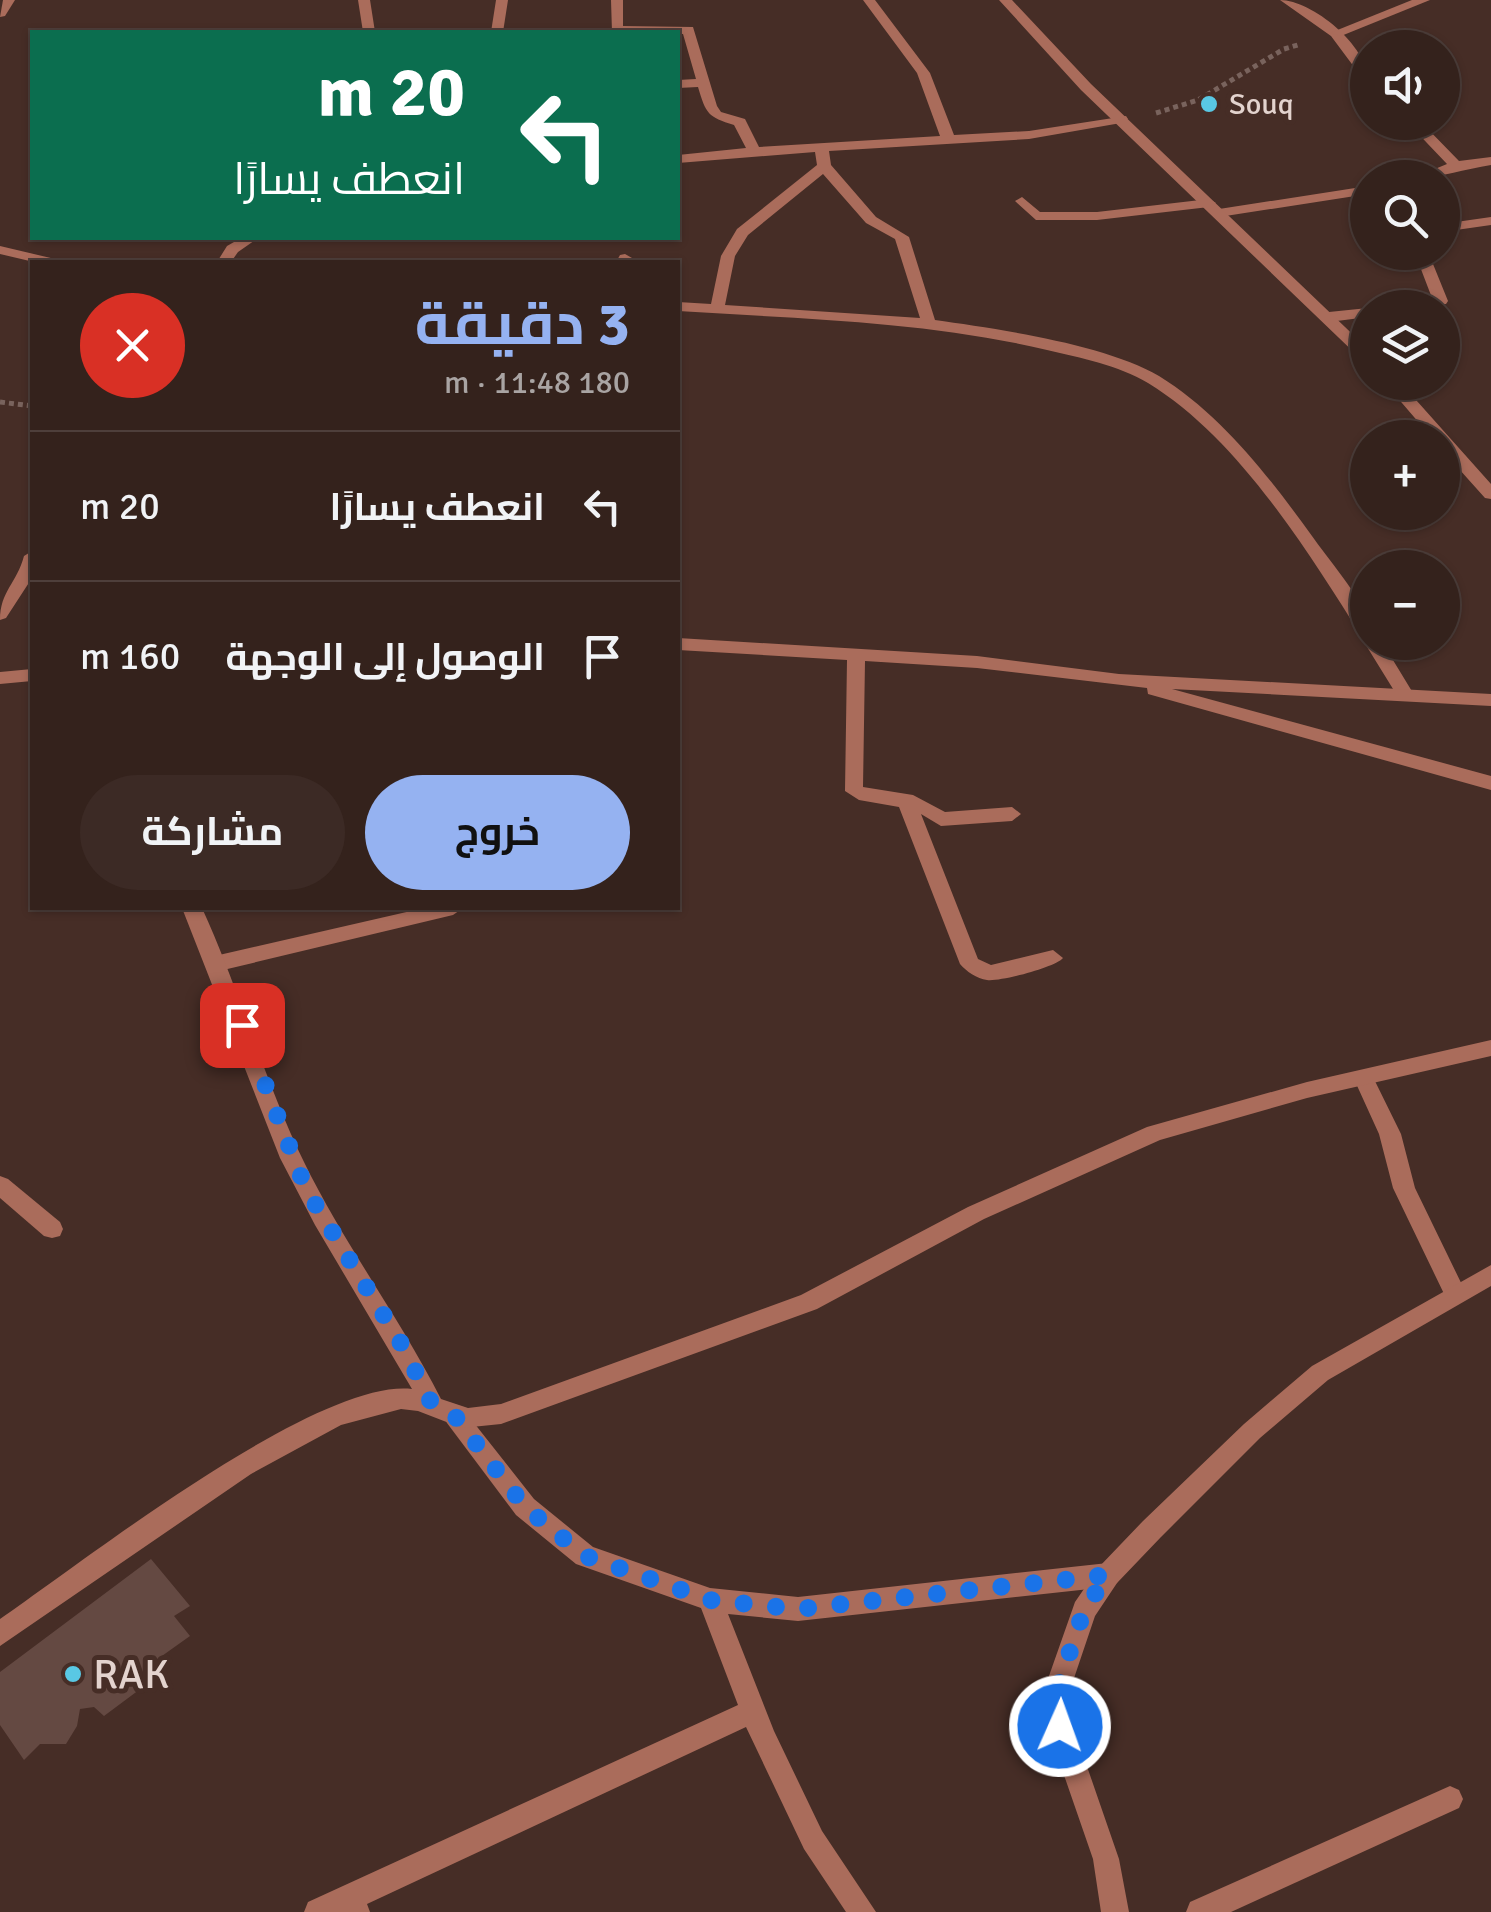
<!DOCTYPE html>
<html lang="ar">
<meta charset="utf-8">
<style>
body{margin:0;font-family:Signika,Cairo,sans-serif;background:#3c2a25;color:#f1f3f6;direction:rtl;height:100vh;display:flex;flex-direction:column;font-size:38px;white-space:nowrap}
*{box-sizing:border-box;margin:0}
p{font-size:32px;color:#a9a4a3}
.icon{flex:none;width:55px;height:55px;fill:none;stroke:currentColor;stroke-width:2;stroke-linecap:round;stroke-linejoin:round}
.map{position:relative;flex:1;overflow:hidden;direction:ltr}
.drawer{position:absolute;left:30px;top:260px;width:650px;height:650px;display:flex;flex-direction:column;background:#34221c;border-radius:0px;box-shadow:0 2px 8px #0004,0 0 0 2px #4e3f3b;direction:rtl}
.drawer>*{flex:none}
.guide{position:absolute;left:30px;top:30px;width:650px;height:210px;border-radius:0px;box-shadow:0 2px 8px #0004,0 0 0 2px #4e3f3b;direction:rtl;background:#0b6e4f;color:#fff;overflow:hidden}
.fabs{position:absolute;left:1350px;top:30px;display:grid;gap:20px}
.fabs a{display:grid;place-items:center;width:110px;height:110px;border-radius:50%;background:#34221c;box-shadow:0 2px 8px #0004,0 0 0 2px #4e3f3b;font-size:50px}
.pin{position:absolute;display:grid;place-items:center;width:85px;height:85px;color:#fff;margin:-42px;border-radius:20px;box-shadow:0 5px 15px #0006}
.me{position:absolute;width:110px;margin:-55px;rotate:2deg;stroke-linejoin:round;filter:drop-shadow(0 0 8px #0008)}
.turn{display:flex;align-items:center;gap:35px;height:210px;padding:0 50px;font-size:45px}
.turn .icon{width:130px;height:130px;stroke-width:2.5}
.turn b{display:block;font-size:70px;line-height:85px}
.round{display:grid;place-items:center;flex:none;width:105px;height:105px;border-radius:52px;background:#3c2a25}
.overview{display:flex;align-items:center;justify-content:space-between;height:170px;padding:0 50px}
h1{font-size:60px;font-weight:700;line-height:75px;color:#95b2f1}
.cta{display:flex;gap:20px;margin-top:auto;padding:20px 50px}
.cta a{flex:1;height:115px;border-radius:60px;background:#95b2f1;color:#111;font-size:40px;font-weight:700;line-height:115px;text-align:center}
.cta a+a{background:#3c2a25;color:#f1f3f6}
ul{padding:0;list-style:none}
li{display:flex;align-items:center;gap:30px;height:150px;padding:0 50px;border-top:2px solid #4e3f3b}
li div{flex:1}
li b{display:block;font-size:38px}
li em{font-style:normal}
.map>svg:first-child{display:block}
.building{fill:#644942}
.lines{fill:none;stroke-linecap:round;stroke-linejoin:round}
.path{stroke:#79635d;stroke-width:5;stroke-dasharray:5 4;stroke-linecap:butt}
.service{fill:#aa6c5b;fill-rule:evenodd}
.minor{fill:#aa6c5b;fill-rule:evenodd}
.route{stroke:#1a73e8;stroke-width:18;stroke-dasharray:0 32.4}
.poi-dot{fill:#59c8e4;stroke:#462d26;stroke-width:4}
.labels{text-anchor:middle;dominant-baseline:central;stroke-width:10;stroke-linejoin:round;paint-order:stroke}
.far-poi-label{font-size:30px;fill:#e3d3ce;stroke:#462d26;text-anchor:start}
.near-poi-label{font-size:42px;fill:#e3d3ce;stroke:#462d26;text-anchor:start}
</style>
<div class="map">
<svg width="1491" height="1912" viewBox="0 0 1491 1912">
<rect width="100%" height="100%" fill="#462d26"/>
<!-- building -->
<polygon class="building" points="151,1559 190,1606 174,1616 190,1636 145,1668 155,1678 104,1716 94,1707 80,1709 77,1726 66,1744 40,1744 24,1760 0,1725 0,1672"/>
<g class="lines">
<!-- path -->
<g class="path">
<polyline points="1156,113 1198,100 1284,49 1301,44"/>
<polyline points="0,402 32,406"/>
</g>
<!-- service -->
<g class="service">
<polygon points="3,0 15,0 5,16 0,17"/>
<polygon points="358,0 370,0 375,32 363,32"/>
<polygon points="496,0 508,0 503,32 491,32"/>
<path d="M611,0H623V26L693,27L717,106L721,112L745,119L759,147L940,136L917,73L863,0H875L930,73L954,135L1029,131L1126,116L1128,119L1121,123L1029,139L829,151L831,165L876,217L909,237L935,320C998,329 1105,344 1159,376C1221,414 1270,478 1312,536C1325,555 1363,600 1368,619C1369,626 1368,636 1368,642H1382L1413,693L1410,697H1398L1364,642L1366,638L1362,637C1307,550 1238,438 1148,383C1118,365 1081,358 1047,350C926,321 802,319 678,311V302L711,304L721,256L737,229L817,165L815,152L678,163V155L746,148L734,125C708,117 706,114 698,87L678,88V80L696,79L683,34L612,32ZM823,174L866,223L895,239L920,318L725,305L735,256L748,235Z"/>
<path d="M1280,0C1312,0 1368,46 1368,80L1363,79L1331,36Z"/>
<path d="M1407,122H1421L1459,161L1491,157V165C1465,169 1440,178 1413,178L1447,164Z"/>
<polygon points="1368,186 1368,194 1219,217 1212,213 1219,209"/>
<polygon points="1022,197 1040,212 1097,212 1209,199 1216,203 1209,207 1097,220 1036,220 1015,201"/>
<polygon points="1491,217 1491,225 1442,232 1442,224"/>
<polygon points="241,238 258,238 238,252 231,262 217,262 227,246"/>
<polygon points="0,246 55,259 57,262 34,262 0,254"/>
<polygon points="1442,251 1443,252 1433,264 1448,301 1446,304 1387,308 1432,298 1419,264 1428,252"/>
<polygon points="625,254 632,258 630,262 616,262 620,255"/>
<polygon points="1368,308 1368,317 1329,322 1321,317 1329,312"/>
<path d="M32,551V578L6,618L0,620C0,591 17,583 24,556Z"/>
<polygon points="424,908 463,908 453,915 219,971 212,968 209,963 212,958 219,955"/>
<polygon points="1364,1071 1371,1073 1401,1134 1415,1188 1466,1293 1463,1300 1455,1303 1447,1300 1393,1188 1379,1134 1354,1079 1357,1073"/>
<polygon points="0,1176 8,1179 60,1222 63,1229 60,1236 52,1238 44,1236 0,1198"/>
<polygon points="455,1406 463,1409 534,1499 593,1547 710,1588 798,1597 1108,1563 1117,1567 1120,1575 1117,1583 1108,1587 798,1621 728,1614 774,1731 822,1831 876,1912 846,1912 804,1849 746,1727 367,1904 370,1912 304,1912 308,1902 738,1705 701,1608 576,1564 516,1515 447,1423 443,1416 447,1409"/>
</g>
<!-- minor -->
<g class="minor">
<polygon points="999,0 1012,0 1091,84 1368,349 1368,363 1363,361 1081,90"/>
<polygon points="1412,0 1430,0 1341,36 1330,33"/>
<polygon points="1384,382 1400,382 1491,484 1491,499 1485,498 1442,450 1442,438 1432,438"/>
<path d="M678,638L977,656L1119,674L1491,694V706L1172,689L1491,776V790L1148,694L1147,688L977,668L865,661L863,787L913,795L945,812L1012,807L1021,814L1012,821L941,826L921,814L978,959L991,965L1053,950L1063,958C1056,967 1000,982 987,980C977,979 966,971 960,964L899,807L859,800L845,791L847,660L678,650Z"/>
<polygon points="32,669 32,681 0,684 0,672"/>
<path d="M182,908H202C240,991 264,1080 304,1162C344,1244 400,1318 441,1399L468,1408L501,1404L801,1295L968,1207L1147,1127L1307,1082L1491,1040V1056L1307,1098L1160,1140L984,1219L817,1309L501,1424L462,1428L418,1411L401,1409L341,1425L251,1474L0,1646V1619C83,1562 317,1378 412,1389L315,1225L280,1158Z"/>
<polygon points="1491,1265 1491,1286 1328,1380 1260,1438 1161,1537 1117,1583 1095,1616 1069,1693 1073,1726 1119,1859 1129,1912 1101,1912 1093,1859 1047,1726 1043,1693 1075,1602 1099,1567 1143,1521 1244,1424 1312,1366"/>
<polygon points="1450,1786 1459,1790 1463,1799 1459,1808 1231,1912 1186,1912 1190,1902"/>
</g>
</g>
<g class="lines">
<!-- route -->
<polyline class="route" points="242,1025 306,1189 402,1345 432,1404 455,1416 525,1507 585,1556 710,1600 798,1609 1108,1575 1084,1610 1056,1693 1060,1726"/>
</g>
<!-- markers -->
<g class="poi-dot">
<circle cx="1209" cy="104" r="10"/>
<circle cx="73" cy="1674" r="10"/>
</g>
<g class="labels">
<!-- far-poi labels -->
<g class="far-poi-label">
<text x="1229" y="104">Souq</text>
</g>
<!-- near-poi labels -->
<g class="near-poi-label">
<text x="93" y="1674">RAK</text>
</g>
</g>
</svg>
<div class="fabs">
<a><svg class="icon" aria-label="sound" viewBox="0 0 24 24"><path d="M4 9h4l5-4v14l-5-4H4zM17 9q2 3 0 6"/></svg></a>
<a><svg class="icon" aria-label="search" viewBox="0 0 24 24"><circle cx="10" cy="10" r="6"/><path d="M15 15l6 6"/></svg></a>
<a><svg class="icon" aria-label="layers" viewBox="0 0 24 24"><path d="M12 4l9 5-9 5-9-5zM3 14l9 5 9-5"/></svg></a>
<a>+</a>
<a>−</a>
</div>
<div class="pin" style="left:242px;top:1025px;background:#d93025"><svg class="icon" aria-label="arrive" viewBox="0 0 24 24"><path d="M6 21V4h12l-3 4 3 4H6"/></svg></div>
<svg class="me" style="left:1060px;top:1726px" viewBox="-20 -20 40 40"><circle r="17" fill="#1a73e8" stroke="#fff" stroke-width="3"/><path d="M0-11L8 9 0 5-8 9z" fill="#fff"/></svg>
<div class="guide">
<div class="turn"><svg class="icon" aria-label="left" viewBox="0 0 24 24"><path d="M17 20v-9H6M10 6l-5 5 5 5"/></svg><div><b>20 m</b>انعطف يسارًا</div></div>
</div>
<section class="drawer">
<div class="overview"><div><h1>3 دقيقة</h1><p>180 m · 11:48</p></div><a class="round" style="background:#d93025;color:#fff"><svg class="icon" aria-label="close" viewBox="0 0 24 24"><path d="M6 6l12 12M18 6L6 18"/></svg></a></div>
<ul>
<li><svg class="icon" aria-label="left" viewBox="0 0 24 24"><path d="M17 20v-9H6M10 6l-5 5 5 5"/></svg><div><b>انعطف يسارًا</b></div><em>20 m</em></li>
<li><svg class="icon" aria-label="arrive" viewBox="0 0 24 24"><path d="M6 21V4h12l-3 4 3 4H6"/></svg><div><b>الوصول إلى الوجهة</b></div><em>160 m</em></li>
</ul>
<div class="cta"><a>خروج</a><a>مشاركة</a></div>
</section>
</div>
